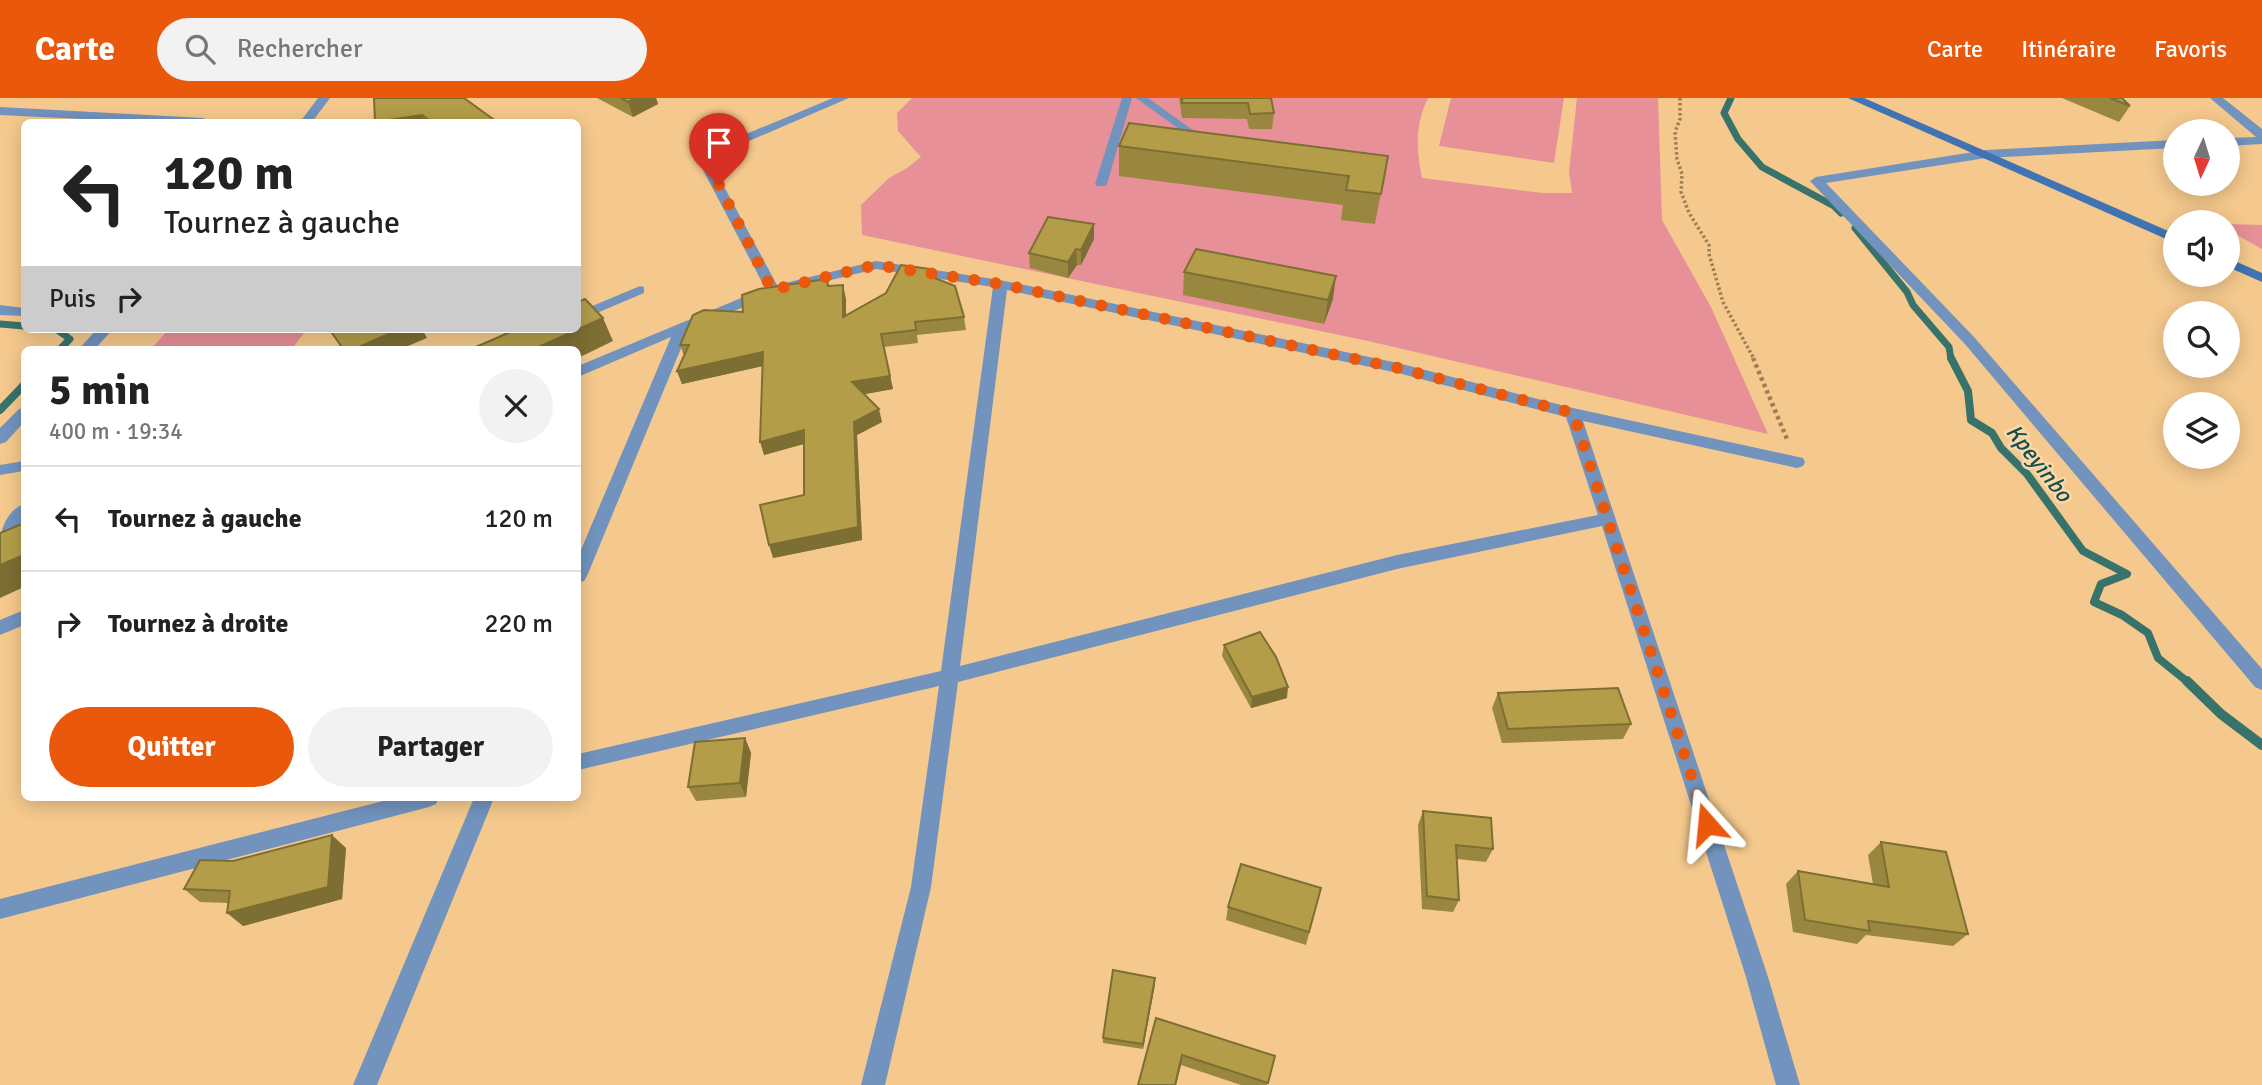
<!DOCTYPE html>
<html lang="fr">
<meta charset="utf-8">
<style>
body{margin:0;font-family:Signika,sans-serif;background:#f2f2f2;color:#222;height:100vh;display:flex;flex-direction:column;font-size:26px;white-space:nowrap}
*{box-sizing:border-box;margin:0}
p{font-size:23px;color:#767676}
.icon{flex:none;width:38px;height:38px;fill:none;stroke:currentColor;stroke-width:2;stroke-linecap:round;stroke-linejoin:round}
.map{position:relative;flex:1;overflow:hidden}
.panel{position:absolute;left:21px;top:248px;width:560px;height:455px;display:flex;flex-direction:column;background:#fff;border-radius:10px;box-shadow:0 4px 18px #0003}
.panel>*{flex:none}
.guide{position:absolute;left:21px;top:21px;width:560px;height:214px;border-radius:10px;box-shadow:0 4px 18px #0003;background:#fff;color:#222;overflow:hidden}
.needle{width:46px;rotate:184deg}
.fabs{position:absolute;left:2163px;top:21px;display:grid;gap:14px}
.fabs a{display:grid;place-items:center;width:77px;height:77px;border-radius:50%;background:#fff;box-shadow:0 4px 18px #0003;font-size:35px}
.pin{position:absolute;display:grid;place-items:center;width:60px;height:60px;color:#fff;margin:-72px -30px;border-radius:50% 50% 50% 0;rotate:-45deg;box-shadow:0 0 7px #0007}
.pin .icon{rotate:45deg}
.me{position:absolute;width:77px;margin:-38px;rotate:342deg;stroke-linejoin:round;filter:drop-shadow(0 0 5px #0008)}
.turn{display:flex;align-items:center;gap:24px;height:147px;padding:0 28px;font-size:32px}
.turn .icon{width:91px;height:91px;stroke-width:2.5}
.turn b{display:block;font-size:49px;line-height:60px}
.then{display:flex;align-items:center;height:66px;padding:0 28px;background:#0003;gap:14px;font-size:26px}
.round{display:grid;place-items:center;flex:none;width:74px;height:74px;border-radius:37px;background:#f2f2f2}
.headline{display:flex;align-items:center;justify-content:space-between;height:119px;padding:0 28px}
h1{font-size:42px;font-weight:700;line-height:52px}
.action{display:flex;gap:14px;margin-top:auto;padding:14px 28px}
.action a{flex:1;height:80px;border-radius:42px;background:#ea580c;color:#fff;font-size:28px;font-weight:700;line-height:80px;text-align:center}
.action a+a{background:#f2f2f2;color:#222}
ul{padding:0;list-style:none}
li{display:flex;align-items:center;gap:21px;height:105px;padding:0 28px;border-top:2px solid #e0e0e0}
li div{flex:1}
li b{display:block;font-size:26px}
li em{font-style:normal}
header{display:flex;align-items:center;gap:42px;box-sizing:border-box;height:98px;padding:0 35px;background:#ea580c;color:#fff}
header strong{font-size:33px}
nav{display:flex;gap:38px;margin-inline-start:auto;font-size:24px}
.search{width:490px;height:63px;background:#f2f2f2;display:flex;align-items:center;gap:18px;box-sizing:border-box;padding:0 24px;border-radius:38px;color:#767676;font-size:26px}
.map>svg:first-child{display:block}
.green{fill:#e89097}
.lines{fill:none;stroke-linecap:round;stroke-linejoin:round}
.stream-far2{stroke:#37736b;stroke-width:7}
.stream-far1{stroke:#37736b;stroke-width:8}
.stream{stroke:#37736b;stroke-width:10}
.path-far1{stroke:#9d7e54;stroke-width:3.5;stroke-dasharray:2.5 2.5;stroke-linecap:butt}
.path{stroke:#9d7e54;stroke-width:4.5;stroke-dasharray:3.5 3.5;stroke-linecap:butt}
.service{fill:#7193be;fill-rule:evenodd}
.minor{fill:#7193be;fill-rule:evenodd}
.secondary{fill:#3f73b2;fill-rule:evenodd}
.wall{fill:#9a873f}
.shaded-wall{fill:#7d6e33}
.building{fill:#b39d49;stroke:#7d6e33;stroke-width:2}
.route{stroke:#ea580c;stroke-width:12;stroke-dasharray:0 21.6}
.labels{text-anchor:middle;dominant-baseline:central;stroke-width:5;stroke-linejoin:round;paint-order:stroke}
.water-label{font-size:23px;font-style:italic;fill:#184d4d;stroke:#fbd8a9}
</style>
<header>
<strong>Carte</strong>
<div class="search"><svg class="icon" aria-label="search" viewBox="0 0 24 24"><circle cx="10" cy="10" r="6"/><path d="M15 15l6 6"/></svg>Rechercher</div>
<nav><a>Carte</a><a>Itinéraire</a><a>Favoris</a></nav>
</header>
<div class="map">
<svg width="2262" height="987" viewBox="0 0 2262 987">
<rect width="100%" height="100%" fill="#f5c98d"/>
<!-- green -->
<g class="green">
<path d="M912,0H1428C1415,27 1416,51 1422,80L1543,95H1572L1569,74L1577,0H1658L1662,122L1711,209L1768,336L1368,243L862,137L861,107L889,80L907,70L921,59L898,33L897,15Z"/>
<polygon points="1451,0 1564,0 1554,65 1439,48"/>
<polygon points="2228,126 2262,127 2262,151 2228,132"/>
<polygon points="169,231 307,231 291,252 150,252"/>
</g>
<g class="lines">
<!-- stream-far2 -->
<g class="stream-far2">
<polyline points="1731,0 1724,15 1738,41 1762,69 1834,108 1841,115"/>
<polyline points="1855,130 1907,194 1913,207 1949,249 1951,261"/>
<polyline points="0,226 24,228"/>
<polyline points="56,231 70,241 59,252"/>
</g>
<!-- stream-far1 -->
<g class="stream-far1">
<polyline points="1951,260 1968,293 1971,322 1992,335 2001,350 2027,376 2083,453 2127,476 2101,486 2094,504 2122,517 2148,535 2158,560 2189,585"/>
<polyline points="0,312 24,287"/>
</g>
<!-- stream -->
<polyline class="stream" points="2187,583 2221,616 2262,647"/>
<!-- path-far1 -->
<polyline class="path-far1" points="1680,0 1680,21 1675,34 1677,61 1682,76 1681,94 1689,115 1709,147 1709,156 1723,204 1754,261"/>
<!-- path -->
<polyline class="path" points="1753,260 1787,341"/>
<!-- service -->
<g class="service">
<polygon points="1122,0 1132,0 1107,86 1105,88 1097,88 1095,86"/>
<polygon points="1136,0 1148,0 1211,45 1201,47"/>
<polygon points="640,188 644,189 644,195 578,223 578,214"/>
<polygon points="24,363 24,373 0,377 0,367"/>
<path d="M24,406V421L5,444L0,446C0,430 8,412 24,406Z"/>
</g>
<!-- minor -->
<g class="minor">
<polygon points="318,0 330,0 312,24 300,24"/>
<path d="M833,0H849L719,56L713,68L777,187L876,163L1000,182L1398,265L1573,310L1803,360L1805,364L1803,368L1797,370L1583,323L1768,879L1800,987H1776L1746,879L1602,428L1397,471L958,584L931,789L885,987H861L911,789L939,588L578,672V656L941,573L993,189L876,171L778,195L689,231L587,478L584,483L578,485V459L671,239L578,279V268L765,190L701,68L710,51ZM1007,192L1398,275L1566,319L1598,417L1397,457L960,568Z"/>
<polygon points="2210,0 2223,0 2262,31 2262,46 2228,48 2228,40 2256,39"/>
<polygon points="0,9 203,20 209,24 145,24 0,17"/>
<polygon points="2175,42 2175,50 1986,60 1826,85 1974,239 2262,571 2262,592 2255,589 1964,245 1810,83 1816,79 1986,52"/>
<polygon points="0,207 24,210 24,218 0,217"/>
<polygon points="97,231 113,231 94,252 78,252"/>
<polygon points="24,310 24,324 6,344 0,346 0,330 19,311"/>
<polygon points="24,512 24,527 0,537 0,522"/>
<polygon points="395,700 439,700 436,706 429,709 0,821 0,801"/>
<polygon points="474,700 494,700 377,987 353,987"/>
</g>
<!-- secondary -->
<g class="secondary">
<polygon points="1848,0 1864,0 2175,136 2175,145"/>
<polygon points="2228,160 2262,175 2262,184 2228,169"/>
</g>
</g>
<!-- wall -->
<g class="wall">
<polygon points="374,0 497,24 375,24"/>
<polygon points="597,0 656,0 658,6 633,19"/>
<polygon points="1179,0 1271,0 1274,15 1272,31 1249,31 1247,21 1182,20"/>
<polygon points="2062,0 2122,0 2130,8 2119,24"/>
<polygon points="1119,48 1388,58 1375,126 1341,122 1343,107 1119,78"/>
<polygon points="1094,126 1094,141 1081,167 1077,167 1068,180 1030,170 1029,155"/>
<polygon points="930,171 931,178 964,219 966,232 917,237 918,245 884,249 893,291 864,296 882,324 857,337 862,442 773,460 804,397 804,346 764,357 763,268 682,286 677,273 684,258 680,247 743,214 828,188 846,201 846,217"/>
<polygon points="1184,174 1333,201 1324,226 1183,197"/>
<polygon points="1224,547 1287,600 1251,610 1222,558"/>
<polygon points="1498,595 1631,626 1623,641 1502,645 1492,610"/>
<polygon points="745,640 751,655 746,699 696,703 688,689"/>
<polygon points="1423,713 1493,751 1486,764 1457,761 1459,802 1453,814 1422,811 1418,727"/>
<polygon points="1881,744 1968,836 1953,848 1866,837 1857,846 1793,834 1786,786 1798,773 1873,786 1868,757"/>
<polygon points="346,750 342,801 243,828 229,805 200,804 184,791 233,763"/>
<polygon points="1321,790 1306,847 1226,822 1228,809"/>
<polygon points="1155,886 1143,951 1103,945 1103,940"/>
<polygon points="1156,920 1275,958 1267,987 1241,987 1181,967 1176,987 1138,987"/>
</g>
<!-- shaded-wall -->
<g class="shaded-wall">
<polygon points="635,0 656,0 658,6 633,19 628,4"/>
<polygon points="422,17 426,24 380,24"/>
<polygon points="1094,126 1094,141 1081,167 1081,152"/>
<polygon points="1076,151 1077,167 1068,180 1068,164"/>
<polygon points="1336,178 1333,201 1324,226 1328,202"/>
<polygon points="843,187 846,201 846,232 843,219"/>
<polygon points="603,220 613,243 578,260 578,252 532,252"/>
<polygon points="400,231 422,231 427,240 398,252 352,252"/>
<polygon points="763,254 767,267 682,286 677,273"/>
<polygon points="890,278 893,291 855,298 852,284"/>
<polygon points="879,311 882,324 857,337 862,442 773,460 769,447 854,324"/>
<polygon points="804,332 807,345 764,357 760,344"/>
<polygon points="24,457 24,489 0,500 0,467"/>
<polygon points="1288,589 1287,600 1251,610 1252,599"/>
<polygon points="745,640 751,655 746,699 740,685"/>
<polygon points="332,737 346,750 342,801 243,828 227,815"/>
<polygon points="1155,880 1155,886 1143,951 1143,946"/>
<polygon points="1182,957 1181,967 1176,987 1175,987"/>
</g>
<!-- building -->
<g class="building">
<polygon points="374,0 464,0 497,24 432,24 422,17 375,24"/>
<polygon points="621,0 635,0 628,4"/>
<polygon points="1182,0 1271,0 1274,15 1250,16 1248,5 1182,5"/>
<polygon points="2110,0 2122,0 2130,8"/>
<polygon points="1129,25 1388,58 1381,96 1346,92 1349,78 1119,48"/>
<polygon points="1048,119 1094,126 1081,152 1076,151 1068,164 1029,155"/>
<polygon points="1196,151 1336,178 1328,202 1184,174"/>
<polygon points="901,167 930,171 927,177 955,188 964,219 915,224 916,232 881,236 890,278 852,284 879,311 854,324 858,429 769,447 760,407 804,397 804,332 760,344 763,254 677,273 689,247 680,247 693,217 704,212 743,214 742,197 759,191 827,181 828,188 843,187 843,219 886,195"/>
<polygon points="585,201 603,220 532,252 469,252 517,231 578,231 578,204"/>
<polygon points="341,231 400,231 352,252 344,252 332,235"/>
<polygon points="24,425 24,457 0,467 0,435"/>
<polygon points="1260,534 1276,559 1288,589 1252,599 1224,547"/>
<polygon points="1618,590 1631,626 1508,631 1498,595"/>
<polygon points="745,640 740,685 688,689 695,644"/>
<polygon points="1423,713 1491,720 1493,751 1456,747 1459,802 1427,798"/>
<polygon points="332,737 328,789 227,815 230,793 184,791 200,762 233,763"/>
<polygon points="1881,744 1946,754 1968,836 1868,823 1870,833 1805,822 1798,773 1889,789"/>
<polygon points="1241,766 1321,790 1309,834 1228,809"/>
<polygon points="1113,872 1155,880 1143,946 1103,940"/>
<polygon points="1156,920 1275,958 1268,985 1182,957 1175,987 1138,987"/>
</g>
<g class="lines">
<!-- route -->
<polyline class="route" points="719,87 772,192 876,167 1000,186 1398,270 1573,315 1707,726"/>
</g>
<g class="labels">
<!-- water labels -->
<g class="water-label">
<text transform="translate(2039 365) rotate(52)">Kpeyinbo</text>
</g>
</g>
</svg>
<div class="fabs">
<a><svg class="needle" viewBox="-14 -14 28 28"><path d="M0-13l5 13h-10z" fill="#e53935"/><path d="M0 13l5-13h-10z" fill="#767676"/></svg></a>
<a><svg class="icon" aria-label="sound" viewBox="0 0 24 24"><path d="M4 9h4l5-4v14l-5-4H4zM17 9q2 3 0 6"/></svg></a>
<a><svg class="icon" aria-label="search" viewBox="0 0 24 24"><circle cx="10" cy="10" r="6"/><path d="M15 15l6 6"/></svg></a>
<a><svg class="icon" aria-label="layers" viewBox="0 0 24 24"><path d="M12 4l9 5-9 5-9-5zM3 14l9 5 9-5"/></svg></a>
</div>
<div class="pin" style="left:719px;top:87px;background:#d93025"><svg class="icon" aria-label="arrive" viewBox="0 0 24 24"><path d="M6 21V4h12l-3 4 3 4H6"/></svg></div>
<svg class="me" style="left:1707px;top:726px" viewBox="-20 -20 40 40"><path d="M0-17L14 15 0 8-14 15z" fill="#ea580c" stroke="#fff" stroke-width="4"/></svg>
<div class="guide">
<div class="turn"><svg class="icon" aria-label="left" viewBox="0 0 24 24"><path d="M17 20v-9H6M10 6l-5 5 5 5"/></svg><div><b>120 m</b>Tournez à gauche</div></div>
<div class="then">Puis<svg class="icon" aria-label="right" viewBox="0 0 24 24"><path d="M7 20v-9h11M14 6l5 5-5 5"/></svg></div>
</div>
<section class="panel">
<div class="headline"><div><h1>5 min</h1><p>400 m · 19:34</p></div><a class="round"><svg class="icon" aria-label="close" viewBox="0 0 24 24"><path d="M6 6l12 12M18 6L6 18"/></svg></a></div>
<ul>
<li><svg class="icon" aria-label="left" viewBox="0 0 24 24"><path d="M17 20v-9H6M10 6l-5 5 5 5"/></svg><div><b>Tournez à gauche</b></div><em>120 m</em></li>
<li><svg class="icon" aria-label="right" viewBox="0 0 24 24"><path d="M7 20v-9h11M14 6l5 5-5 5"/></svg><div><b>Tournez à droite</b></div><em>220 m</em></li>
</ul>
<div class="action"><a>Quitter</a><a>Partager</a></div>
</section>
</div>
